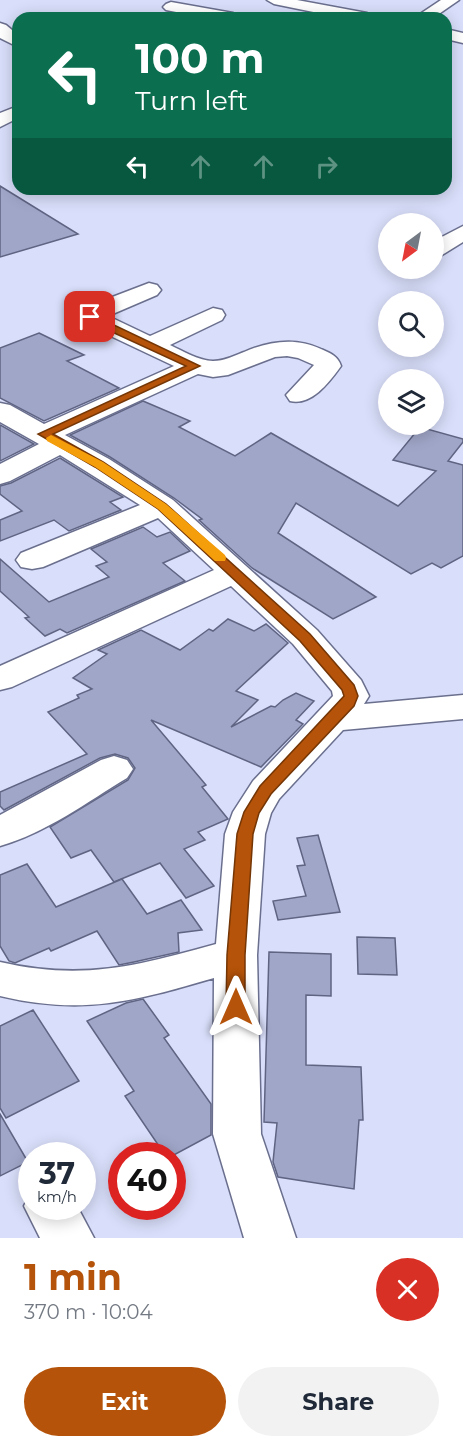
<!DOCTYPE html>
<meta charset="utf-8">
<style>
body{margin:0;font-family:Montserrat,sans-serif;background:#f2f2f3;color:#1f2937;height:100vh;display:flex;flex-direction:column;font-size:22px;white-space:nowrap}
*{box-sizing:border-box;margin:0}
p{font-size:20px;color:#747a83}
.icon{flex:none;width:33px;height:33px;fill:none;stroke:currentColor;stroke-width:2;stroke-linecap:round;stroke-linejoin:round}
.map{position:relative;height:1238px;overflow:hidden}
.drawer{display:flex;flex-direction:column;background:#fff;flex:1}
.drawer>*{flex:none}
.hud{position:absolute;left:12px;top:12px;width:440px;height:183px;border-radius:18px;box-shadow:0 3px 15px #0003;background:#0b6e4f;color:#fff;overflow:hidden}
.needle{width:39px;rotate:212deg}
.controls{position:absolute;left:378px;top:213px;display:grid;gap:12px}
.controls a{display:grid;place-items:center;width:66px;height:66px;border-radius:50%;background:#fff;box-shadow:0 3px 15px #0003;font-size:30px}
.speed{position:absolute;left:18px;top:1142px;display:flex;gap:12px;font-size:30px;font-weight:700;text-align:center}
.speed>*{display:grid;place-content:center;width:78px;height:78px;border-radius:50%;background:#fff;box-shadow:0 3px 15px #0003;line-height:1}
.speed small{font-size:15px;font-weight:400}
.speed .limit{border:9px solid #d22;background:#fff;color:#111}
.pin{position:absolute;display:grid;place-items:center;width:51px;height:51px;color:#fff;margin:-26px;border-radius:12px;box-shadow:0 3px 9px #0006}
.me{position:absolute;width:66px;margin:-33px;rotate:0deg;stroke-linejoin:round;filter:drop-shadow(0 0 4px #0008)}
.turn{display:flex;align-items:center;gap:21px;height:126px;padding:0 24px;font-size:27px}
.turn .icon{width:78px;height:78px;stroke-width:2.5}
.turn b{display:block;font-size:42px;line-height:51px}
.lanes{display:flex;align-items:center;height:57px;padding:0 24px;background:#0003;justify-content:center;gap:30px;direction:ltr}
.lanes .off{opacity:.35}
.round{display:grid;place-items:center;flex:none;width:63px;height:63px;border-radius:32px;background:#f2f2f3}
.overview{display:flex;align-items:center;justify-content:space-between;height:102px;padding:0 24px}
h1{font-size:36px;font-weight:700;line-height:45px;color:#b45309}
.primary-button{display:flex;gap:12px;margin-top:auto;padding:12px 24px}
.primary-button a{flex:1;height:69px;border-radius:36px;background:#b45309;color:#fff;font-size:24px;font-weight:700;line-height:69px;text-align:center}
.primary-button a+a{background:#f2f2f3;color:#1f2937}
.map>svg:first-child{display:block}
.building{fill:#a0a6c8;stroke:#5f6483;stroke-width:1.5}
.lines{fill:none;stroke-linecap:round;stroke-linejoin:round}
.minor-casing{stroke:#6a6f8e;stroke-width:3}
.minor{fill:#fff;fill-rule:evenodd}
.route{fill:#b45309;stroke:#753606;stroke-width:1.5}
.slow{fill:#f59e0b}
</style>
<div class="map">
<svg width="463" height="1238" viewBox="0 0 463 1238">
<rect width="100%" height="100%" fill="#d9defa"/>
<!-- building -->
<g class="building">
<polygon points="0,186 78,234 0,257"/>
<polygon points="39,333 84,355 67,361 119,388 44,421 0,398 0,348"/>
<polygon points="143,401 190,421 179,427 235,456 271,433 398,506 436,471 393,460 420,427 463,439 463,442 448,461 463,465 463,556 441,568 432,563 411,574 296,503 278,533 376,597 333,619 252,568 199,520 202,519 174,498 110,457 70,435"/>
<polygon points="0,425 34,444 0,461"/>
<polygon points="60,458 123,497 110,502 121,510 69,531 54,520 0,541 0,520 22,511 0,494 0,486 11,483"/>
<polygon points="143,527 157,537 170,532 190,551 163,563 185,581 67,633 60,629 45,636 25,618 29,617 0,591 0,559 49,602 109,577 96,566 107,562 91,549"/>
<polygon points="228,619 254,631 266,624 288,643 236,691 258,700 231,727 271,706 275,707 283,700 296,693 314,701 296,720 303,724 261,767 151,720 206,785 202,787 228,819 198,832 205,840 184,849 214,886 186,898 160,863 114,882 91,850 71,858 50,827 128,780 135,768 128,758 115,754 100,758 4,810 0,806 0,792 87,754 48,712 79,698 77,695 92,689 73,678 107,654 98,650 141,630 180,650 209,629 213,631"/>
<polygon points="318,835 340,912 278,920 273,901 306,896 297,866 305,865 297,838"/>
<polygon points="27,864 56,907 122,879 147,914 181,900 202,930 178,933 179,952 134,962 119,965 97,931 51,951 49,948 15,963 9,961 0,946 0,875"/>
<polygon points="357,937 395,938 397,975 358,974"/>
<polygon points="269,952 331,954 331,996 306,995 306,1065 361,1067 363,1120 359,1120 354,1189 278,1177 273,1162 277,1123 264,1122"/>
<polygon points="143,999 169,1035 164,1038 211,1104 211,1135 172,1156 165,1155 125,1096 134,1091 87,1021 126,1003"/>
<polygon points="33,1010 79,1081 6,1118 0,1108 0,1026"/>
<polygon points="0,1114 28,1162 0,1176"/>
</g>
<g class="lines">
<defs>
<g id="minor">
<polygon points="267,0 297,0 367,13 375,18 343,18 274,4"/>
<polygon points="441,0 459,0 433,18 414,18"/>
<polygon points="171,2 233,13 241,18 207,18 166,10 163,7 166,4"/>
<polygon points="0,23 6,25 18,35 18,47 0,38"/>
<polygon points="446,29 463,33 463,43 446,39"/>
<polygon points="18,106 18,118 0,127 0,113"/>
<polygon points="463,226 463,242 442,255 434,257 434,241"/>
<path d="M149,283L157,285L161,290L157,295L108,316L150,336L213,308L222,310L225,315L222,320L170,345C183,351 199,361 213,361C224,361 234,356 244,352C269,341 296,337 321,349C330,353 338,356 341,366C329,383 311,406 290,401L286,395L314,365L298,358L287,356L275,357L228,375L213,377L198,374L65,435L109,459L173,500L317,630L361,680L369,696L364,704L463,695V719L343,730L279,799L271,813L265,834L257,955L261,1134L296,1238H244L213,1134L214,978C135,1001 83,1016 0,996V962C83,981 136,966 216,944L225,834L233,812L253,781L333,696L332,691L293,644L231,586L12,687L0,690V666L214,570L158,518L43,567L32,569L21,567L16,560L21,553L140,505L60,455L10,481L0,484V464L39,444L0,422V403L10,405L44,424L174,366L81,322L78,317L94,304Z"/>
<path d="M114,756L127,760L133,769L127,778C87,802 46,833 0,846V815L101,760Z"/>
<polygon points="32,1190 32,1206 77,1206 94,1238 40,1238 24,1206"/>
</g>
</defs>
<!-- minor casing -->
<use href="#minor" class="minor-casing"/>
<!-- minor -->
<use href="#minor" class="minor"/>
</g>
<!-- route -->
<polygon class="route" points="86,315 93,315 200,366 53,434 103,462 166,504 310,634 354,685 358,696 354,706 271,794 259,813 253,834 245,955 245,1007 242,1012 236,1014 229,1012 226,1007 227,955 237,834 244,812 260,786 344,696 342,690 300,641 158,509 95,467 38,434 186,366 86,320"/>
<!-- slow -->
<polygon class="slow" points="51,435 103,462 166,504 225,555 226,558 225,561 215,561 158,509 95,467 47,441 46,438"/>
</svg>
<div class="controls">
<a><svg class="needle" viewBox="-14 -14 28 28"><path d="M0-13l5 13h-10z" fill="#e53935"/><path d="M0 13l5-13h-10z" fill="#747a83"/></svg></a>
<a><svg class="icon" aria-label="search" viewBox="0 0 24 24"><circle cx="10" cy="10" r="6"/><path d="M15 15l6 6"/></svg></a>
<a><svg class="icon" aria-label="layers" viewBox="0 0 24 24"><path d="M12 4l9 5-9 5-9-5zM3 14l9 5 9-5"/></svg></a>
</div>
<div class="speed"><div>37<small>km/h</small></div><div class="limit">40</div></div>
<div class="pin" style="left:90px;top:317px;background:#d93025"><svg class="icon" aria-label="arrive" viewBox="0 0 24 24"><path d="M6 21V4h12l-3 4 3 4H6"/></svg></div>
<svg class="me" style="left:236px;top:1007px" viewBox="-20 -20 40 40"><path d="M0-17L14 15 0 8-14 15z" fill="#b45309" stroke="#fff" stroke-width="4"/></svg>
<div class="hud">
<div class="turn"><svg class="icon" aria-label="left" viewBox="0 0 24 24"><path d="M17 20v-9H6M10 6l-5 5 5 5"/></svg><div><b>100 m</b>Turn left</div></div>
<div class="lanes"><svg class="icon" aria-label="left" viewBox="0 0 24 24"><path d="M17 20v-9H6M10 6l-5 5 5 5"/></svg><svg class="icon off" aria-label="ahead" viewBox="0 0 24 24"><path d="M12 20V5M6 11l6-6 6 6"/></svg><svg class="icon off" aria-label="ahead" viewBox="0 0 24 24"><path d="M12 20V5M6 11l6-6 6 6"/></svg><svg class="icon off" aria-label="right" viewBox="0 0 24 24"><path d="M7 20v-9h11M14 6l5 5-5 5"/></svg></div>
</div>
</div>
<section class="drawer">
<div class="overview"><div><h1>1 min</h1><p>370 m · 10:04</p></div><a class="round" style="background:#d93025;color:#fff"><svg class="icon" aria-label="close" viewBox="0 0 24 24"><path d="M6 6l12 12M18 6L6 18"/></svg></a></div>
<div class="primary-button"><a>Exit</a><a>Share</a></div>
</section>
